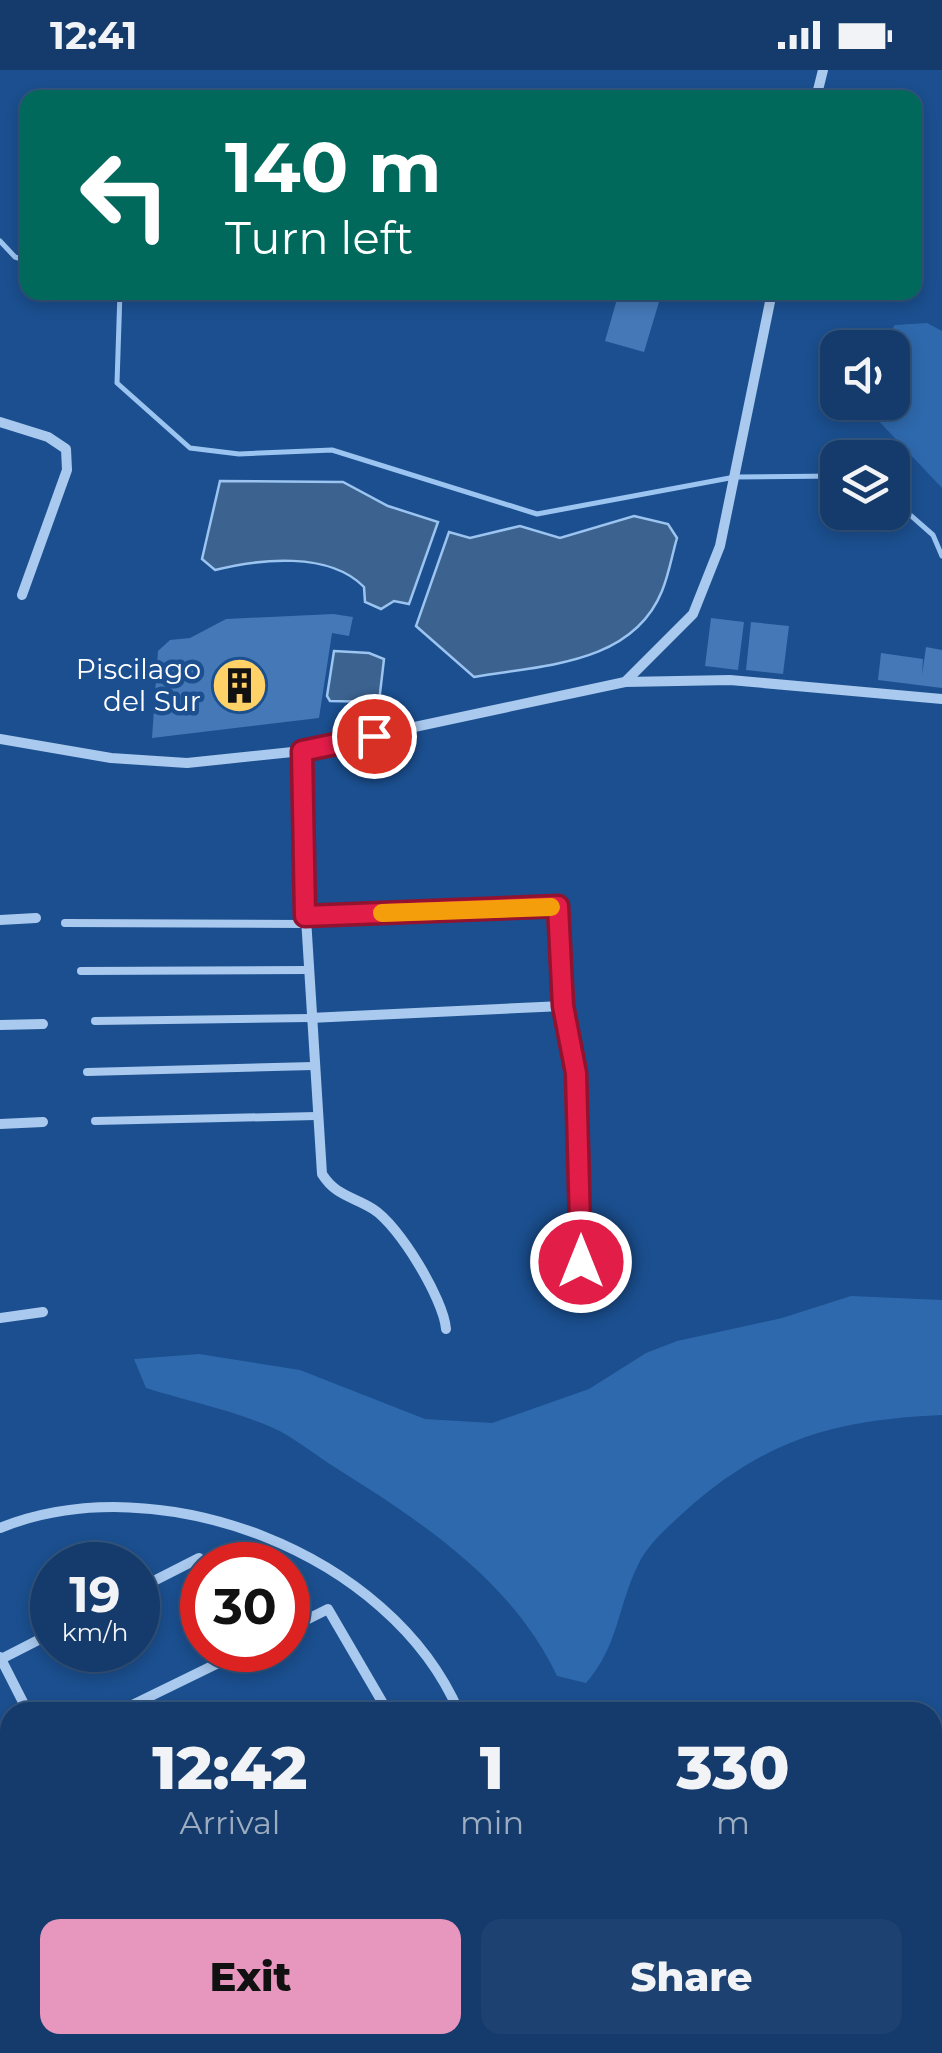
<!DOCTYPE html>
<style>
body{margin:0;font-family:Montserrat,sans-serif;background:#1d4271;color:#f1f3f6;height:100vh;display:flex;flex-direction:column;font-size:38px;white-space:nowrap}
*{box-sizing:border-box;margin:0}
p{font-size:32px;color:#9dadc1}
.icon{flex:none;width:55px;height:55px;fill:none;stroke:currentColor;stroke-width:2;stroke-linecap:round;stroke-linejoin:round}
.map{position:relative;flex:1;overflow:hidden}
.sheet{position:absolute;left:0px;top:1632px;width:942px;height:352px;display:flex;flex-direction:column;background:#143b6b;border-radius:30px 30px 0 0;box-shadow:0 5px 15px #0003,0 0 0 2px #33557e}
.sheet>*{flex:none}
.guide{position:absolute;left:20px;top:20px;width:902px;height:210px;border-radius:20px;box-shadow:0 5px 15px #0003,0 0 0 2px #33557e;background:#00695c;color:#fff;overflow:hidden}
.controls{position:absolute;left:820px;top:260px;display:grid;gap:20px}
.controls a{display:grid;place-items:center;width:90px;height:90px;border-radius:20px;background:#143b6b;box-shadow:0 5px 15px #0003,0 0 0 2px #33557e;font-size:50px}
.speed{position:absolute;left:30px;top:1472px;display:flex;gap:20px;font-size:50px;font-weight:700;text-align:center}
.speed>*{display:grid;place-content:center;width:130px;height:130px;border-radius:50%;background:#143b6b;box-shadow:0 5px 15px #0003,0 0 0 2px #33557e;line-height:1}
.speed small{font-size:25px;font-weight:400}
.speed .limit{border:15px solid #d22;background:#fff;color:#111}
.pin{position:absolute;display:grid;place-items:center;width:85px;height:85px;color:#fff;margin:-42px;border:5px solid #fff;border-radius:50%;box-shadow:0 2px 10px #0007}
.me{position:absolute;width:110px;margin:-55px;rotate:0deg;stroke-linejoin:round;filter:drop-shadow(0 0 8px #0008)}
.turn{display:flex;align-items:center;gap:35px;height:210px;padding:0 40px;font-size:45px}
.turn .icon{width:130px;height:130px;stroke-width:2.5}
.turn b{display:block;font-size:70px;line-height:85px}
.eta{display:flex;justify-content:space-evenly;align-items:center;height:170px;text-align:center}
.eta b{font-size:60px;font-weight:800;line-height:70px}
.button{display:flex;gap:20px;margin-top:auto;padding:20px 40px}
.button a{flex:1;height:115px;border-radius:20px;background:#e797bd;color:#111;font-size:40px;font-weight:800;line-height:115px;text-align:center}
.button a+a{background:#1d4271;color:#f1f3f6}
.status{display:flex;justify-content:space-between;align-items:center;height:70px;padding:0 50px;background:#143b6b;direction:ltr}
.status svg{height:28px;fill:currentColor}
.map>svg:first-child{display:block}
.green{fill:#2e69ad}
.water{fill:#3c6290;stroke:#9cc4f0;stroke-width:2.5}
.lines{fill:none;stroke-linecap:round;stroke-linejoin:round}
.stream{stroke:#9cc4f0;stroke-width:5}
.building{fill:#4478b7}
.lane{stroke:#a9c9ee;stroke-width:8}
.street{stroke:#a9c9ee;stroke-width:10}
.route-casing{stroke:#92132f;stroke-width:25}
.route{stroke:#e11d48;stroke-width:18}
.slow{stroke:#f59e0b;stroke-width:18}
.labels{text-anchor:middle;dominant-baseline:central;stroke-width:9;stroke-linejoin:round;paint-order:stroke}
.poi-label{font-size:28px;fill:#fff;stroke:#1b4f8f;text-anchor:end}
</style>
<div class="status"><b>12:41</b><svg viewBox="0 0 49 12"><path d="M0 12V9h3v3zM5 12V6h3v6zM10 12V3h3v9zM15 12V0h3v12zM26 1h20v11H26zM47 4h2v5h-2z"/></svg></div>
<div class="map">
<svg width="942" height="1983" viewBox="0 0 942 1983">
<rect width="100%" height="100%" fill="#1b4f8f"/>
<!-- green -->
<g class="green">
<polygon points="927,253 942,261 942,418 873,345 871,333 892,332 892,278 879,277 895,255"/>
<path d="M851,1226L942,1230V1345C834,1350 765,1369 683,1443C666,1459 648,1474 638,1495C617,1538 619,1575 586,1613L557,1606C512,1511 422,1452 336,1398C315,1385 294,1367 271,1357C232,1340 187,1331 146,1318L134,1289L199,1284L300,1300L425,1349L492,1353L589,1319L646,1283L677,1271L782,1248Z"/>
</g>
<!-- water -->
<g class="water">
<path d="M220,411L343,412L388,436L438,452L409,534L394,531L381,539L365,532L364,517C329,481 259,489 215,500L202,489Z"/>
<path d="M634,446L668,454L677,468C672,485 669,504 662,521C632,595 542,595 474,607L416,556L449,462L470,468L520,456L560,468Z"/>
<polygon points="334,581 369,583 384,589 379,632 330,631 327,626"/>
</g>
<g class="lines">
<!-- stream -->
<g class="stream">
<polyline points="0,171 15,187 28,191"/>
<polyline points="120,222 117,313 190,378 239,384 332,380 537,444 735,407 838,406"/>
<polyline points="892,429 933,465 942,486"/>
</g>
</g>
<!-- building -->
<g class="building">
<polygon points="619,222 662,222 644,282 605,271"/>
<polygon points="333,544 353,547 349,566 332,563 319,648 152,668 158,581 170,570 190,568 226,549"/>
<polygon points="711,548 744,552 738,600 705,596"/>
<polygon points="751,552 789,556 783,604 746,600"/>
<polygon points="926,577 942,580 942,618 878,610 881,583 923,589 922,605"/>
<polygon points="315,1975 393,1975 404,1983 298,1983"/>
</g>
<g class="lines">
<!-- lane -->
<g class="lane">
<polyline points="65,853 305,854"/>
<polyline points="81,901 308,900"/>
<polyline points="95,951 310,948"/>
<polyline points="87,1002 313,996"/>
<polyline points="95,1051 316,1046"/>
</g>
<!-- street -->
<g class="street">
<polyline points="816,28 823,0"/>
<polyline points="0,352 48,367 66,379 67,400 22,525"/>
<polyline points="626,611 693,544 720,476 772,222"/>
<polyline points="0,669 111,688 187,693 302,681 625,612 730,610 942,629"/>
<path d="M302,681L301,768L322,1104C336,1126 352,1126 373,1139C399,1155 444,1230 446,1259"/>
<polyline points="305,846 558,836 563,936 576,1003 581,1222"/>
<polyline points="0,850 36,848"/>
<polyline points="310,948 563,936"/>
<polyline points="0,955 43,954"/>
<polyline points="0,1054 43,1052"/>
<polyline points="0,1248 43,1242"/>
<path d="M0,1458C159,1394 391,1483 459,1642"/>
<polyline points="138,1519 199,1488 203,1495"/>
<polyline points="288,1559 328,1539 388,1642"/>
<polyline points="0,1587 28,1642"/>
<polyline points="1,1589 52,1563"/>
<polyline points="118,1642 245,1580"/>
<polyline points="932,1763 942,1758"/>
<polyline points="0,1901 10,1896"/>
<polyline points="932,1962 942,1956"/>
<polyline points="134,1975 138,1983"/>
<polyline points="233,1975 237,1983"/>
<polyline points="634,1975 638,1983"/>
<polyline points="62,1983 80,1975"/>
<polyline points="253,1983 272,1975"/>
<polyline points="494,1983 512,1975"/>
<polyline points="895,1983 909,1975"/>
</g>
</g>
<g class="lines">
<defs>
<polyline id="route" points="374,666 302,681 305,846 558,836 563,936 576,1003 581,1192"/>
</defs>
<!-- route casing -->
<use href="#route" class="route-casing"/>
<!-- route -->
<use href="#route" class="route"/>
<!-- slow -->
<polyline class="slow" points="382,843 551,837"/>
</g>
<!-- icons -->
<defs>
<symbol id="building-disc" viewBox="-11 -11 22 22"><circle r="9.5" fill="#ffd166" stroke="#1b4f8f"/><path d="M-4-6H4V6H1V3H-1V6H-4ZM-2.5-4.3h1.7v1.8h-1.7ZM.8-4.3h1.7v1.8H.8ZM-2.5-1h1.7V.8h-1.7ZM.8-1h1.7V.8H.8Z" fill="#111"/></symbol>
</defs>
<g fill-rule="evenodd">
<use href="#building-disc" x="208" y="584" width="63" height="63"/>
</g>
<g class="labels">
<!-- poi labels -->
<g class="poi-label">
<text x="201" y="599">Piscilago<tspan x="201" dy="32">del Sur</tspan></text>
</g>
</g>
</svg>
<div class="controls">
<a><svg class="icon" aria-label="sound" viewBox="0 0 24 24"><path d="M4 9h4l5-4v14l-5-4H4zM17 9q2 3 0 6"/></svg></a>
<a><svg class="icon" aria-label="layers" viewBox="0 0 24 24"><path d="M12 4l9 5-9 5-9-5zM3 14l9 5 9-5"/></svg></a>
</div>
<div class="speed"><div>19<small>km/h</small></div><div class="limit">30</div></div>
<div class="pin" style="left:374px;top:666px;background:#d93025"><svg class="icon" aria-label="arrive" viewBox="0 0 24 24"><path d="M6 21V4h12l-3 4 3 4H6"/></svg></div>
<svg class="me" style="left:581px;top:1192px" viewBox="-20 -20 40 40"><circle r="17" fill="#e11d48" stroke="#fff" stroke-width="3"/><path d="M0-11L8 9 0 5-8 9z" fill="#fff"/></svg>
<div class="guide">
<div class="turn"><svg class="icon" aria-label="left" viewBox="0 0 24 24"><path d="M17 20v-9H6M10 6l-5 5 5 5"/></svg><div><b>140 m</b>Turn left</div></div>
</div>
<section class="sheet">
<div class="eta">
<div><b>12:42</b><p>Arrival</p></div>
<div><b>1</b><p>min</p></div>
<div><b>330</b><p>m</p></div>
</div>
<div class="button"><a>Exit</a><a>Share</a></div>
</section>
</div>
